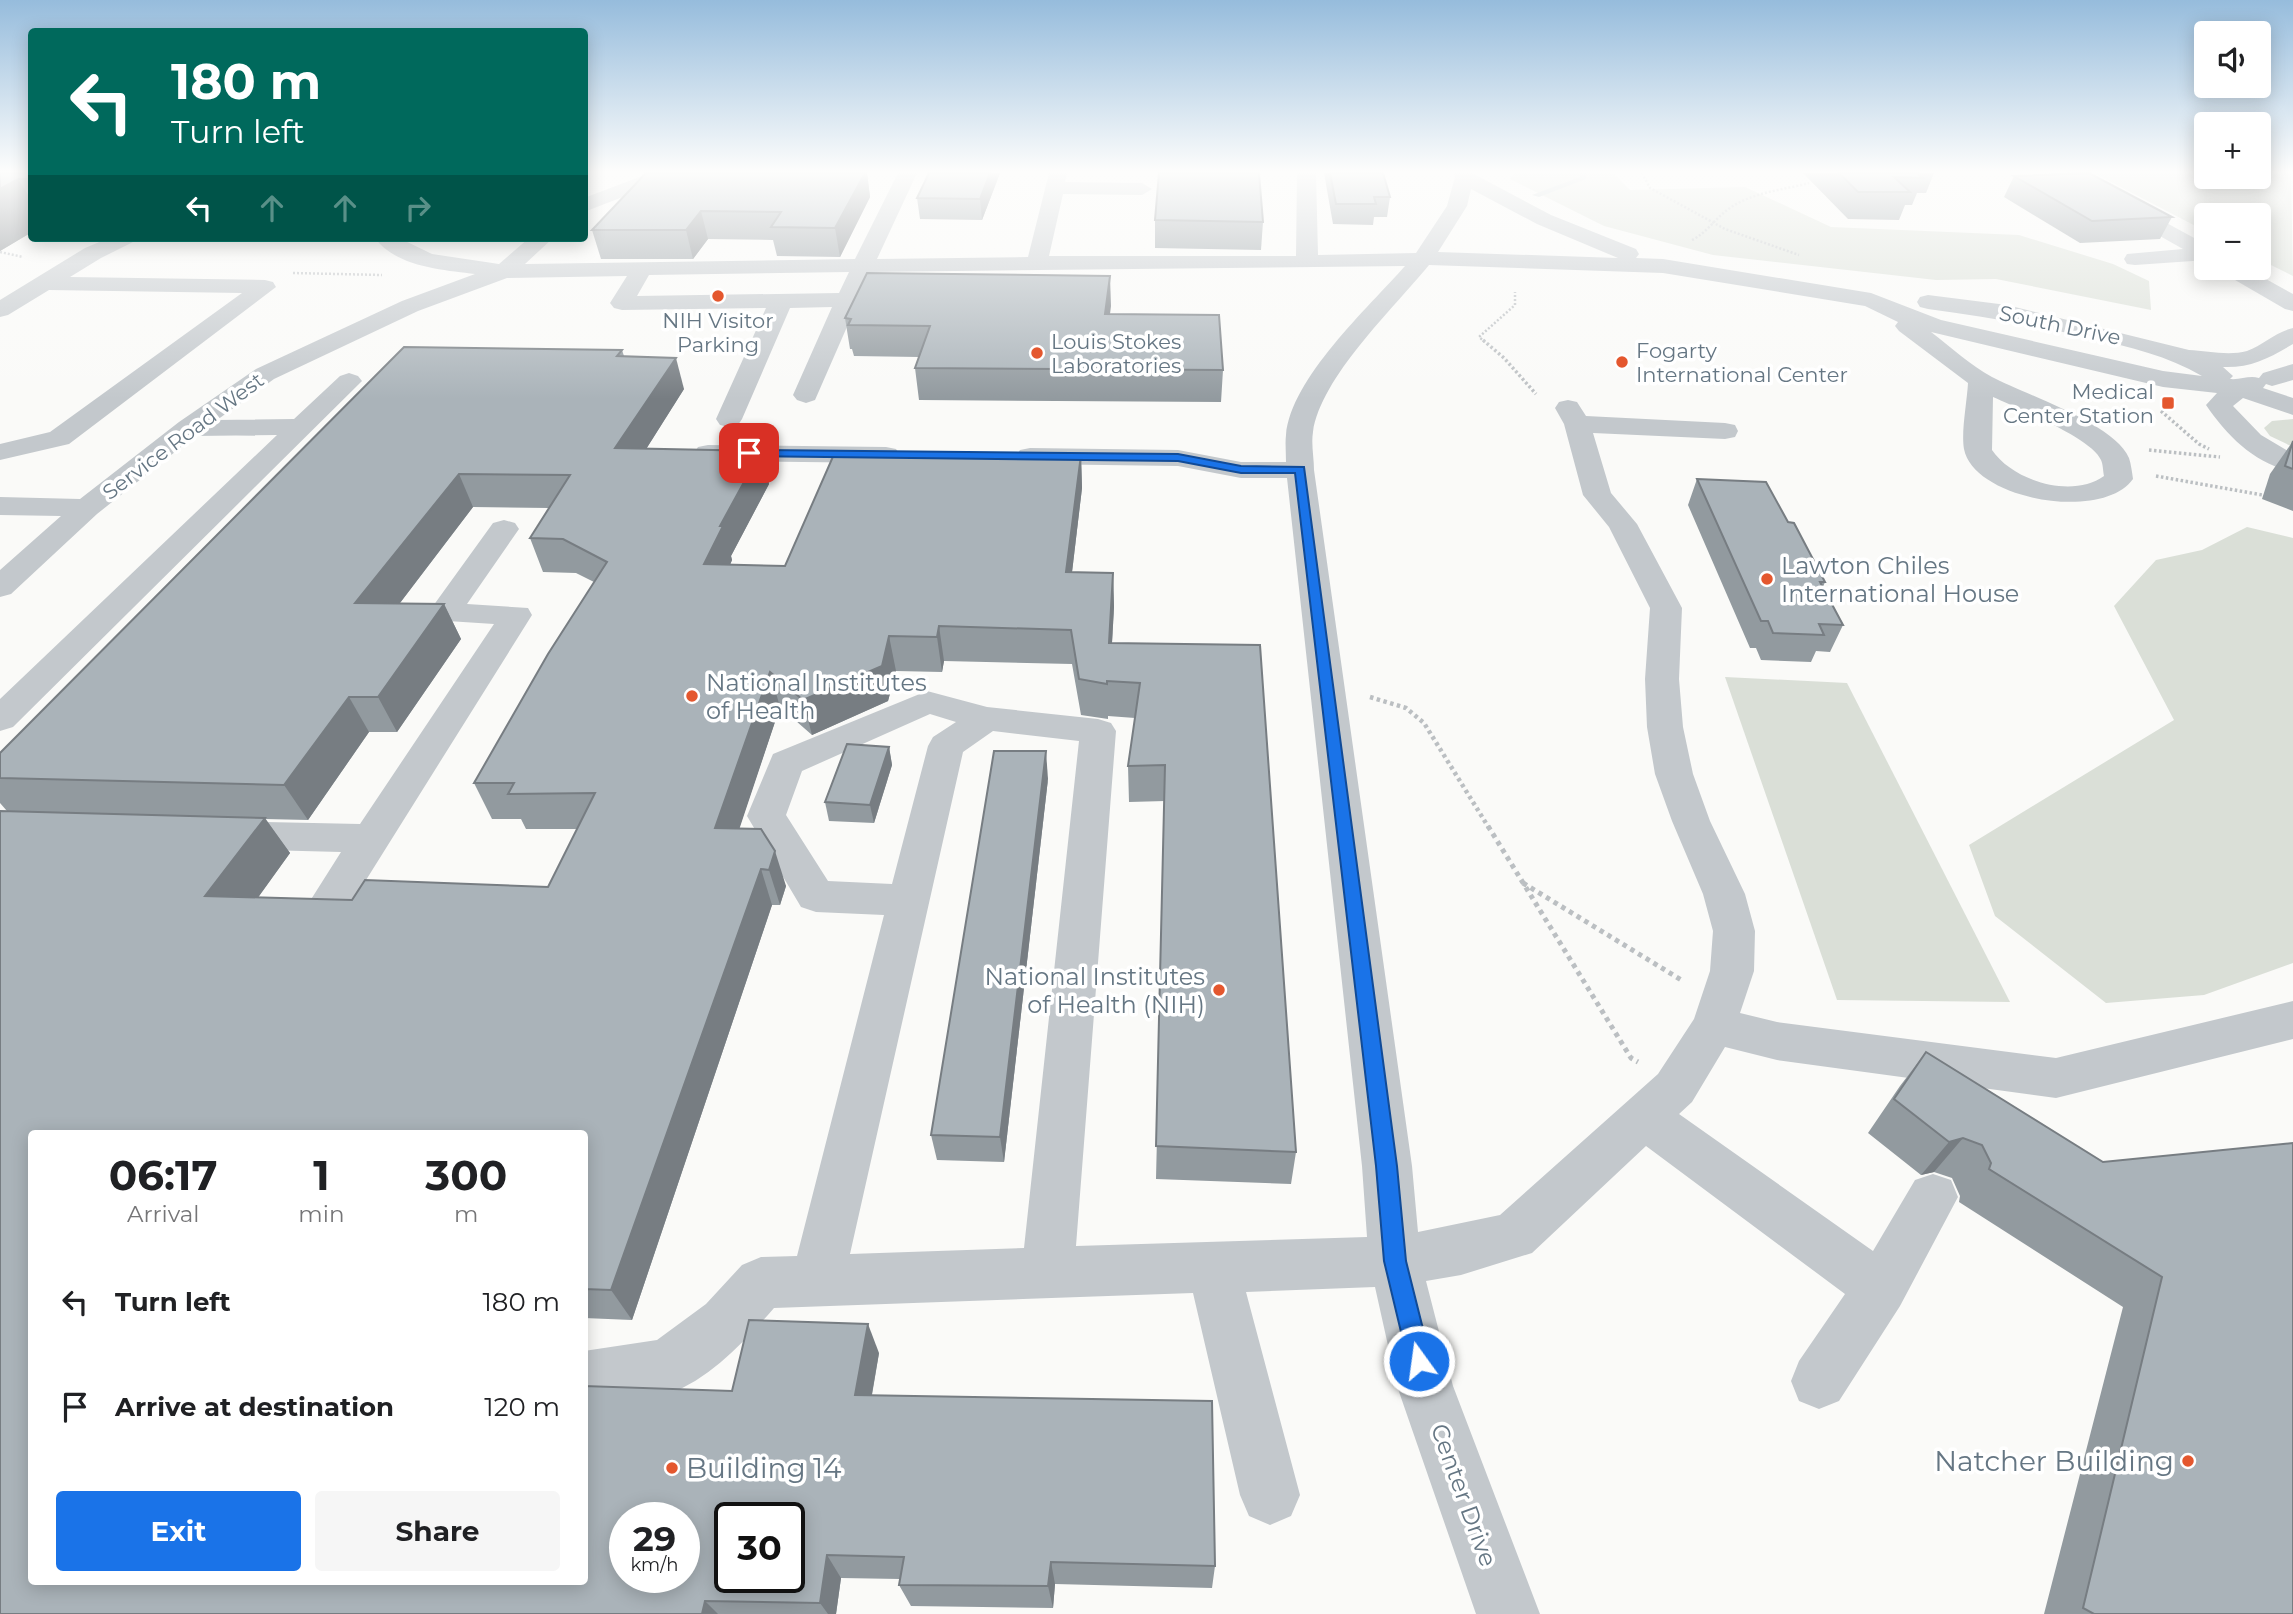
<!DOCTYPE html>
<meta charset="utf-8">
<style>
body{margin:0;font-family:Montserrat,sans-serif;background:#f6f6f6;color:#202124;height:100vh;display:flex;flex-direction:column;font-size:26px;white-space:nowrap}
*{box-sizing:border-box;margin:0}
p{font-size:23px;color:#757577}
.icon{flex:none;width:38px;height:38px;fill:none;stroke:currentColor;stroke-width:2;stroke-linecap:round;stroke-linejoin:round}
.map{position:relative;flex:1;overflow:hidden}
.side{position:absolute;left:28px;top:1130px;width:560px;height:455px;display:flex;flex-direction:column;background:#fff;border-radius:7px;box-shadow:0 4px 18px #0003}
.side>*{flex:none}
.hud{position:absolute;left:28px;top:28px;width:560px;height:214px;border-radius:7px;box-shadow:0 4px 18px #0003;background:#00695c;color:#fff;overflow:hidden}
.fabs{position:absolute;left:2194px;top:21px;display:grid;gap:14px}
.fabs a{display:grid;place-items:center;width:77px;height:77px;border-radius:7px;background:#fff;box-shadow:0 4px 18px #0003;font-size:35px}
.speed{position:absolute;left:609px;top:1502px;display:flex;gap:14px;font-size:35px;font-weight:700;text-align:center}
.speed>*{display:grid;place-content:center;width:91px;height:91px;border-radius:50%;background:#fff;box-shadow:0 4px 18px #0003;line-height:1}
.speed small{font-size:18px;font-weight:400}
.speed .limit{border:4px solid #111;border-radius:10px;background:#fff;color:#111}
.pin{position:absolute;display:grid;place-items:center;width:60px;height:60px;color:#fff;margin:-30px;border-radius:14px;box-shadow:0 4px 10px #0006}
.me{position:absolute;width:77px;margin:-38px;rotate:346deg;stroke-linejoin:round;filter:drop-shadow(0 0 5px #0008)}
.turn{display:flex;align-items:center;gap:24px;height:147px;padding:0 28px;font-size:32px}
.turn .icon{width:91px;height:91px;stroke-width:2.5}
.turn b{display:block;font-size:49px;line-height:60px}
.lanes{display:flex;align-items:center;height:66px;padding:0 28px;background:#0003;justify-content:center;gap:35px;direction:ltr}
.lanes .off{opacity:.35}
.eta{display:flex;justify-content:space-evenly;align-items:center;height:119px;text-align:center}
.eta b{font-size:42px;font-weight:700;line-height:49px}
.primary-button{display:flex;gap:14px;margin-top:auto;padding:14px 28px}
.primary-button a{flex:1;height:80px;border-radius:7px;background:#1a73e8;color:#fff;font-size:28px;font-weight:700;line-height:80px;text-align:center}
.primary-button a+a{background:#f6f6f6;color:#202124}
ul{padding:0;list-style:none}
li{display:flex;align-items:center;gap:21px;height:105px;padding:0 28px}
li div{flex:1}
li b{display:block;font-size:26px}
li em{font-style:normal}
.map>svg:first-child{display:block}
.green{fill:#dadfd7}
.lines{fill:none;stroke-linecap:round;stroke-linejoin:round}
.stream{fill:#bbc7cb;fill-rule:evenodd}
.path-far3{stroke:#bbbfc2;stroke-width:2.5;stroke-dasharray:2 2;stroke-linecap:butt}
.path-far2{stroke:#bbbfc2;stroke-width:3.5;stroke-dasharray:2.5 2.5;stroke-linecap:butt}
.path-far1{stroke:#bbbfc2;stroke-width:4.5;stroke-dasharray:3.5 3.5;stroke-linecap:butt}
.path{stroke:#bbbfc2;stroke-width:5;stroke-dasharray:4.5 4.5;stroke-linecap:butt}
.minor{fill:#c3c8cc;fill-rule:evenodd}
.wall{fill:#929a9f;fill-rule:evenodd}
.shaded-wall{fill:#777d82}
.building{fill:#aab3b9;stroke:#777d82;stroke-width:2;fill-rule:evenodd}
.route{fill:#1a73e8;stroke:#114b97;stroke-width:2}
.poi-dot{fill:#e4572e;stroke:#fff;stroke-width:2.5}
.labels{text-anchor:middle;dominant-baseline:central;stroke-width:7;stroke-linejoin:round;paint-order:stroke}
.far-poi-label{font-size:21px;fill:#657683;stroke:#fff;text-anchor:start}
.far-street-label{font-size:21px;fill:#657683;stroke:#fff}
.poi-label{font-size:24px;fill:#657683;stroke:#fff;text-anchor:start}
.street-label{font-size:24px;fill:#657683;stroke:#fff}
.near-poi-label{font-size:28px;fill:#657683;stroke:#fff;text-anchor:end}
</style>
<div class="map">
<svg width="2293" height="1614" viewBox="0 0 2293 1614">
<rect width="100%" height="100%" fill="#fafaf8"/>
<!-- green -->
<g class="green">
<polygon points="1514,173 1613,173 1630,190 1745,187 1831,227 2019,235 2113,264 2149,281 2151,310 1996,279 1936,280 1713,255 1604,226 1510,179"/>
<polygon points="2094,173 2207,173 2207,177 2259,177 2259,173 2291,173 2293,276 2259,259 2259,215 2207,215 2207,232"/>
<polygon points="2293,419 2293,447 2270,436 2264,428 2272,421"/>
<polygon points="2247,527 2293,538 2293,963 2204,995 2106,1003 1995,916 1969,845 2174,720 2114,606 2156,560 2202,550"/>
<polygon points="1725,677 1847,683 2010,1002 1837,1000"/>
</g>
<g class="lines">
<!-- stream -->
<polygon class="stream" points="1580,173 1586,173 1586,179 1539,197 1532,195 1580,177"/>
<!-- path-far3 -->
<g class="path-far3">
<polyline points="1642,173 1650,188 1725,229 1799,255"/>
<path d="M1692,240C1708,232 1716,217 1730,208C1753,192 1783,190 1809,183"/>
<polyline points="0,252 23,257"/>
<polyline points="293,273 382,275"/>
<polyline points="1485,342 1479,337 1515,305 1515,292"/>
</g>
<!-- path-far2 -->
<g class="path-far2">
<polyline points="1483,340 1504,358 1536,394"/>
<polyline points="2161,411 2199,444 2209,449"/>
<polyline points="2149,450 2220,457"/>
<polyline points="2156,476 2268,496"/>
</g>
<!-- path-far1 -->
<polyline class="path-far1" points="1370,697 1406,708 1424,723 1489,828"/>
<!-- path -->
<g class="path">
<polyline points="1488,826 1631,1058 1638,1062"/>
<polyline points="1523,883 1683,981"/>
</g>
<!-- minor -->
<g class="minor">
<polygon points="650,173 677,173 674,177 584,212 584,198"/>
<path d="M898,173H917L877,259L1028,257L1049,173H1067L1065,182L1142,183L1152,189L1142,195L1063,194L1049,256H1296L1297,173H1316L1318,255L1416,253L1447,206L1455,177L1454,173H1472L1551,215L1636,249L1639,254L1636,258L1663,259L1871,293L1941,320L2163,371L2202,376C2168,356 2130,347 2091,338C2037,326 1983,316 1928,309L1920,307L1917,302L1920,297L1928,295L2007,305L2189,350C2207,351 2229,356 2247,351C2263,345 2275,332 2293,328V344C2269,358 2251,368 2223,367L2233,376L2230,379C2241,380 2249,375 2259,378L2263,373L2293,364V380L2272,386L2266,384L2263,388L2293,398V415L2243,398L2233,406L2261,435L2293,454V472C2254,463 2228,437 2206,405L2217,393L2163,387L1931,332C1951,347 1970,365 1992,377C2026,395 2114,423 2129,458C2131,464 2132,472 2133,479C2103,522 1974,500 1964,449C1961,432 1967,402 1968,383L1899,331L1895,326L1898,322L1865,306L1663,273L1429,265C1393,309 1321,377 1313,432C1311,444 1314,458 1314,470L1412,1166L1418,1232L1500,1215L1658,1074L1694,1019L1710,971L1713,931L1703,894L1672,821L1655,774L1647,727L1645,679L1650,608L1609,527L1583,495L1564,424L1555,408L1559,402L1568,400L1577,402L1586,416L1725,423L1735,425L1738,431L1735,437L1725,439L1593,433L1611,493L1637,524L1682,608L1679,679L1683,727L1693,774L1710,821L1745,894L1755,931L1754,971L1740,1013L1777,1022L2056,1058L2293,1001V1039L2056,1098L1777,1060L1725,1047L1692,1102L1679,1114L1873,1251L1915,1180L1933,1174L1951,1180L1958,1197L1900,1306L1839,1401L1819,1409L1799,1401L1791,1381L1799,1361L1845,1294L1646,1146L1532,1253L1461,1275L1426,1281L1453,1386L1540,1614H1476L1397,1386L1375,1287L1246,1292L1300,1495L1291,1516L1270,1525L1249,1516L1240,1495L1193,1293L774,1308C747,1339 709,1380 670,1393C644,1402 612,1403 584,1407V1351L657,1340L706,1304L742,1265L761,1257L797,1256L884,915L816,912L801,907L747,816L773,754L927,691L987,707L1098,719L1111,723L1116,731L1076,1246L1367,1237L1362,1166L1287,478H1241L1178,466L1030,464L1020,462L1016,456L1020,450L1030,448L1178,450L1241,462H1286C1286,453 1285,443 1286,435C1291,378 1368,308 1405,266L871,272L815,400L806,403L797,400L793,395L832,307L790,308L742,419L738,425L729,427L720,425L716,419L766,308L622,310L614,308L610,303L627,276L507,278L418,311L274,379L217,420L294,419L340,376L349,373L358,376L362,381L13,727L0,731V699L277,435L195,436L97,514L11,594L0,597V570L61,516L0,515V497L80,499L179,422L256,369L402,301L475,274C443,270 396,267 375,238H399L432,254L499,264L529,238H553L525,264L855,259ZM1471,189L1537,224L1618,258L1438,252L1467,206ZM849,272L839,293L637,296L649,275ZM1993,397C2017,408 2092,438 2101,460C2103,464 2103,471 2104,476C2072,499 2013,481 1992,450ZM930,714L956,722L933,737L928,746L892,884L828,881L786,815L802,771ZM993,731L1079,741L1024,1248L850,1254L963,752Z"/>
<polygon points="2053,173 2075,173 2207,245 2207,260 2135,265 2127,264 2124,259 2127,254 2183,249 2055,177"/>
<polygon points="109,238 137,238 133,242 101,258 70,277 265,280 273,282 276,287 69,444 0,460 0,444 50,432 242,293 49,290 8,315 0,317 0,300 85,248"/>
<polygon points="2220,268 2246,268 2293,294 2293,311 2285,309 2223,273"/>
<polygon points="708,445 886,447 896,449 900,455 896,461 886,463 708,461 698,459 694,453 698,447"/>
<polygon points="504,520 515,523 519,529 467,604 528,608 532,615 346,912 331,917 316,912 310,901 341,852 226,849 212,845 206,835 212,825 226,821 360,824 494,624 432,620 428,613 493,523"/>
</g>
</g>
<!-- wall -->
<g class="wall">
<polygon points="0,173 32,173 32,232 0,251"/>
<polygon points="646,173 867,173 870,197 840,257 777,256 773,240 708,239 693,259 601,259 592,230"/>
<polygon points="1000,173 982,220 920,219 917,198"/>
<polygon points="1324,173 1383,173 1390,197 1387,217 1374,217 1373,225 1333,224"/>
<polygon points="1803,173 1934,173 1926,193 1917,193 1912,205 1905,205 1899,220 1848,219"/>
<polygon points="2014,176 2172,217 2160,239 2080,243 2004,197"/>
<polygon points="1155,220 1263,222 1261,250 1155,248"/>
<polygon points="1110,276 1110,314 1223,370 1221,402 919,400 915,368 919,357 854,356 852,349 850,349 845,318"/>
<path d="M622,350L624,356L684,389L646,449L761,451L769,484L731,556L732,560L730,565L785,566L1081,455L1082,488L1072,572L1113,573L1114,607L1112,643L1260,645L1296,1152L1291,1184L1156,1179L1165,801L1129,802L1128,766L1135,718L1108,716V719L1081,715L1072,664L944,661L942,672L896,671L888,701L812,735L780,707L739,828L786,886L780,905H772L632,1320L584,1318V1134H32V1582L732,1391L879,1353L872,1395L1215,1566L1212,1588L1055,1584L1053,1608L911,1606L899,1585L900,1579L841,1578L836,1614H0L7,811L0,803V753ZM473,507L549,508L530,538L543,572L576,573L594,582L474,783L492,819H521L526,829H577L548,887L352,900L258,897L290,853L265,819L308,820L369,732H397L461,639L444,604L400,603Z"/>
<polygon points="2293,441 2293,511 2262,499 2270,474"/>
<polygon points="1697,479 1788,522 1825,582 1823,587 1843,625 1830,652 1816,651 1811,662 1761,660 1756,648 1750,648 1688,505"/>
<polygon points="889,747 892,765 874,823 829,821 825,802"/>
<polygon points="1048,779 1004,1162 937,1160 931,1135"/>
<polygon points="1926,1052 2103,1162 2293,1143 2293,1614 2044,1614 2123,1307 1959,1202 1960,1196 1952,1178 1934,1172 1921,1175 1868,1133 1900,1086"/>
</g>
<!-- shaded-wall -->
<g class="shaded-wall">
<polygon points="865,173 867,173 870,197 840,257 835,228"/>
<polygon points="990,173 1000,173 982,220 980,199"/>
<polygon points="18,179 32,201 32,232 0,251 0,189"/>
<polygon points="701,211 708,239 693,259 686,230"/>
<polygon points="1110,276 1111,306 1106,345 1105,314"/>
<polygon points="676,358 684,389 626,481 615,448"/>
<polygon points="761,451 769,484 731,556 732,560 715,599 704,564 720,526"/>
<polygon points="1081,455 1082,488 1068,606 1066,572"/>
<polygon points="459,474 473,507 374,637 355,603"/>
<polygon points="1113,573 1114,607 1110,678 1109,643"/>
<polygon points="444,604 461,639 397,732 378,697"/>
<polygon points="939,626 944,661 942,672 937,637"/>
<polygon points="889,636 896,671 888,701 812,735 803,700"/>
<polygon points="770,672 780,707 728,863 715,828"/>
<polygon points="349,697 369,732 308,820 284,785"/>
<polygon points="889,747 892,765 874,823 870,805"/>
<polygon points="1046,751 1048,779 1004,1162 1000,1137"/>
<polygon points="265,818 290,853 234,931 205,896"/>
<polygon points="775,851 786,886 780,905 769,870"/>
<polygon points="761,869 772,905 632,1320 611,1290"/>
<polygon points="1963,1138 1934,1172 1921,1175 1949,1142"/>
<polygon points="868,1324 879,1353 867,1422 855,1395"/>
<polygon points="827,1555 841,1578 836,1614 828,1614 820,1603"/>
<polygon points="1051,1562 1055,1584 1053,1608 1048,1586"/>
<polygon points="705,1601 718,1614 702,1614"/>
</g>
<!-- building -->
<g class="building">
<polygon points="0,173 32,173 32,179 18,179 0,189"/>
<polygon points="646,173 865,173 835,228 771,227 781,212 701,211 686,230 592,230"/>
<polygon points="929,173 990,173 980,199 917,198"/>
<polygon points="1159,173 1259,173 1263,222 1155,220"/>
<polygon points="1330,173 1383,173 1390,197 1374,197 1376,204 1336,204"/>
<polygon points="1839,173 1917,173 1923,178 1894,177 1910,192 1858,192"/>
<polygon points="2089,173 2172,217 2092,221 2014,176"/>
<polygon points="867,273 1110,276 1105,314 1219,315 1223,370 915,368 930,326 848,325 851,319 845,318"/>
<path d="M404,347L622,350L617,356L676,358L615,448L761,451L720,526H723L704,564L785,566L835,452L1081,455L1066,572L1113,573L1109,643L1260,645L1296,1152L1156,1146L1165,765L1128,766L1140,683L1107,681V684L1079,679L1071,630L939,626L937,637L889,636L882,666L803,700L770,672L715,828L761,829L775,851L769,870L761,869L611,1290L584,1289V1134H32V1582H584V1386L732,1391L749,1320L868,1324L855,1395L1212,1401L1215,1566L1051,1562L1048,1586L899,1585L904,1557L827,1555L820,1603L705,1601L702,1614H0V811L265,818L205,896L352,900L365,880L548,887L595,793L508,794L514,783H474L548,654L607,562L563,539L530,538L570,475L459,474L355,603L444,604L378,697H349L284,785L0,778V753ZM625,1517H684V1577H625ZM730,1517H789V1577H730Z"/>
<polygon points="2293,441 2293,469 2285,466"/>
<polygon points="1697,479 1766,482 1788,522 1794,523 1825,582 1820,582 1843,625 1819,624 1824,635 1773,633 1768,621 1761,621"/>
<polygon points="847,744 889,747 870,805 825,802"/>
<polygon points="994,751 1046,751 1000,1137 931,1135"/>
<polygon points="1926,1052 2103,1162 2293,1143 2293,1614 2094,1614 2083,1608 2162,1277 1989,1169 1991,1163 1982,1145 1963,1138 1949,1142 1894,1099"/>
</g>
<!-- sky -->
<linearGradient id="sky" x2="0" y2="1"><stop stop-color="#96bcdc"/><stop offset="0.43" stop-color="#fdfdfc"/><stop offset="1" stop-color="#fdfdfc" stop-opacity="0"/></linearGradient>
<rect width="2293" height="399" fill="url(#sky)"/>
<!-- route -->
<polygon class="route" points="749,450 1178,454 1241,466 1304,467 1397,1166 1406,1261 1431,1361 1427,1369 1419,1373 1411,1369 1408,1361 1384,1261 1376,1166 1295,473 1241,473 1178,461 745,456 745,451"/>
<!-- markers -->
<g class="poi-dot">
<circle cx="718" cy="296" r="7"/>
<circle cx="1037" cy="353" r="7"/>
<circle cx="1622" cy="362" r="7"/>
<rect x="2161" y="396" width="14" height="14" rx="3.5"/>
<circle cx="1767" cy="579" r="7"/>
<circle cx="692" cy="696" r="7"/>
<circle cx="1219" cy="990" r="7"/>
<circle cx="2188" cy="1461" r="7"/>
<circle cx="672" cy="1468" r="7"/>
</g>
<g class="labels">
<!-- far-poi labels -->
<g class="far-poi-label">
<text x="718" y="320" text-anchor="middle">NIH Visitor<tspan x="718" dy="24">Parking</tspan></text>
<text x="1051" y="341">Louis Stokes<tspan x="1051" dy="24">Laboratories</tspan></text>
<text x="1636" y="350">Fogarty<tspan x="1636" dy="24">International Center</tspan></text>
<text x="2154" y="391" text-anchor="end">Medical<tspan x="2154" dy="24">Center Station</tspan></text>
</g>
<!-- far-street labels -->
<g class="far-street-label">
<text transform="translate(2060 325) rotate(12)">South Drive</text>
<text transform="translate(183 436) rotate(-37)">Service Road West</text>
</g>
<!-- poi labels -->
<g class="poi-label">
<text x="1781" y="565">Lawton Chiles<tspan x="1781" dy="28">International House</tspan></text>
<text x="706" y="682">National Institutes<tspan x="706" dy="28">of Health</tspan></text>
<text x="1205" y="976" text-anchor="end">National Institutes<tspan x="1205" dy="28">of Health (NIH)</tspan></text>
</g>
<!-- street labels -->
<g class="street-label">
<text transform="translate(1464 1495) rotate(70)">Center Drive</text>
</g>
<!-- near-poi labels -->
<g class="near-poi-label">
<text x="2174" y="1461">Natcher Building</text>
<text x="686" y="1468" text-anchor="start">Building 14</text>
</g>
</g>
</svg>
<div class="fabs">
<a><svg class="icon" aria-label="sound" viewBox="0 0 24 24"><path d="M4 9h4l5-4v14l-5-4H4zM17 9q2 3 0 6"/></svg></a>
<a>+</a>
<a>−</a>
</div>
<div class="speed"><div>29<small>km/h</small></div><div class="limit">30</div></div>
<div class="pin" style="left:749px;top:453px;background:#d93025"><svg class="icon" aria-label="arrive" viewBox="0 0 24 24"><path d="M6 21V4h12l-3 4 3 4H6"/></svg></div>
<svg class="me" style="left:1419px;top:1361px" viewBox="-20 -20 40 40"><circle r="17" fill="#1a73e8" stroke="#fff" stroke-width="3"/><path d="M0-11L8 9 0 5-8 9z" fill="#fff"/></svg>
<div class="hud">
<div class="turn"><svg class="icon" aria-label="left" viewBox="0 0 24 24"><path d="M17 20v-9H6M10 6l-5 5 5 5"/></svg><div><b>180 m</b>Turn left</div></div>
<div class="lanes"><svg class="icon" aria-label="left" viewBox="0 0 24 24"><path d="M17 20v-9H6M10 6l-5 5 5 5"/></svg><svg class="icon off" aria-label="ahead" viewBox="0 0 24 24"><path d="M12 20V5M6 11l6-6 6 6"/></svg><svg class="icon off" aria-label="ahead" viewBox="0 0 24 24"><path d="M12 20V5M6 11l6-6 6 6"/></svg><svg class="icon off" aria-label="right" viewBox="0 0 24 24"><path d="M7 20v-9h11M14 6l5 5-5 5"/></svg></div>
</div>
<section class="side">
<div class="eta">
<div><b>06:17</b><p>Arrival</p></div>
<div><b>1</b><p>min</p></div>
<div><b>300</b><p>m</p></div>
</div>
<ul>
<li><svg class="icon" aria-label="left" viewBox="0 0 24 24"><path d="M17 20v-9H6M10 6l-5 5 5 5"/></svg><div><b>Turn left</b></div><em>180 m</em></li>
<li><svg class="icon" aria-label="arrive" viewBox="0 0 24 24"><path d="M6 21V4h12l-3 4 3 4H6"/></svg><div><b>Arrive at destination</b></div><em>120 m</em></li>
</ul>
<div class="primary-button"><a>Exit</a><a>Share</a></div>
</section>
</div>
